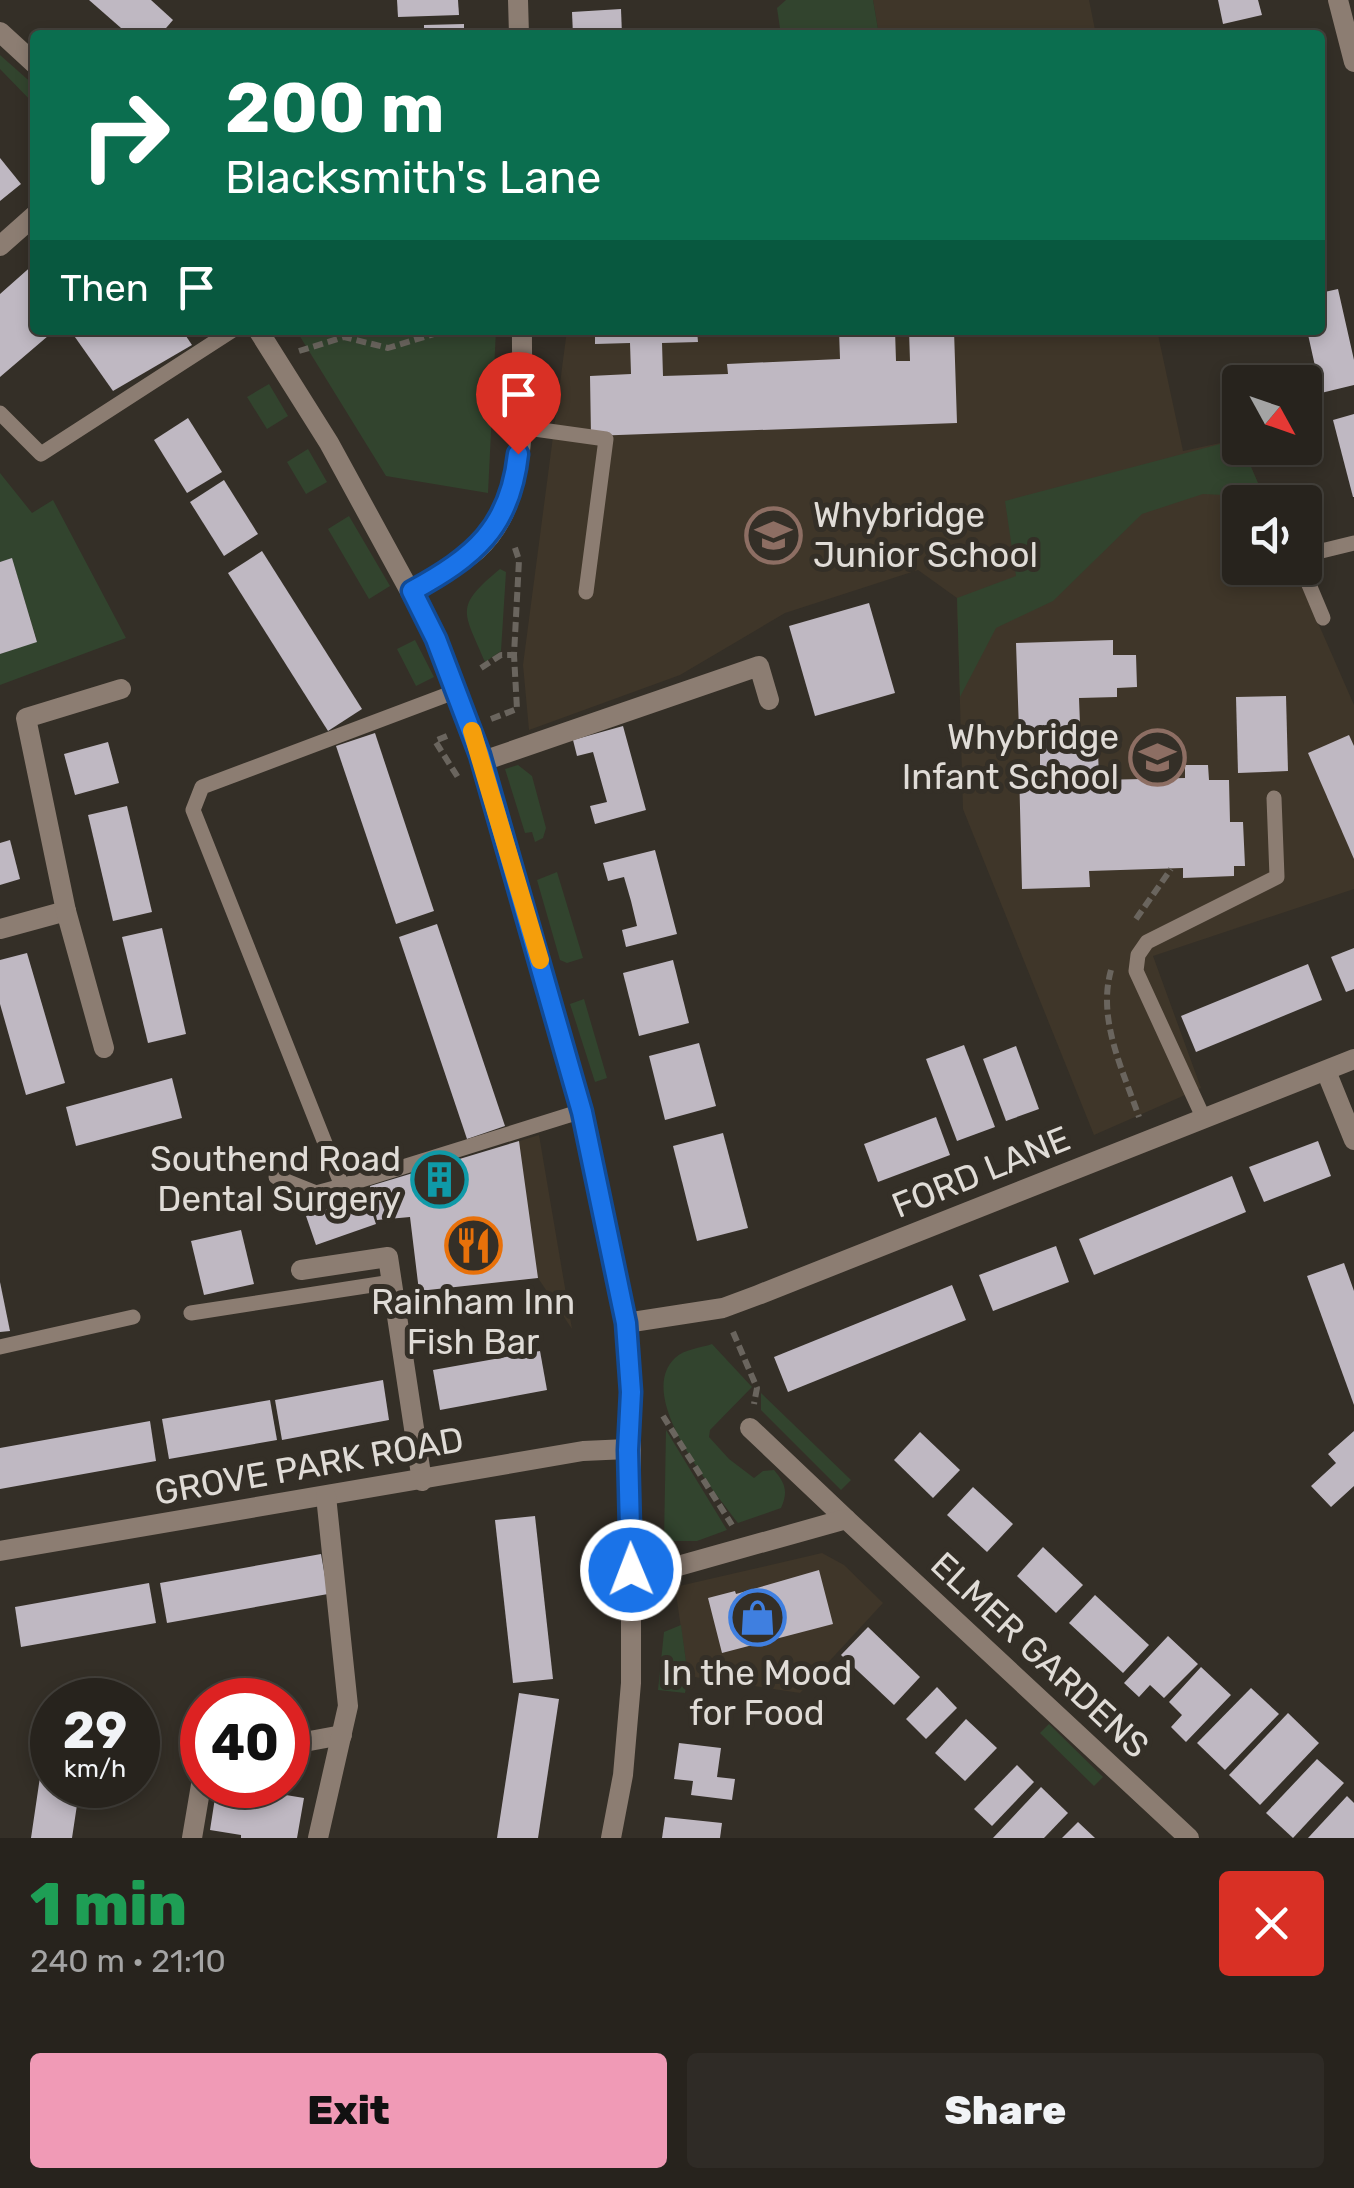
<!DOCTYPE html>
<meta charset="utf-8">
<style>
body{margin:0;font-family:Rubik,sans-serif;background:#2f2b26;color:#f1f3f6;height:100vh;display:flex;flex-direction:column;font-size:38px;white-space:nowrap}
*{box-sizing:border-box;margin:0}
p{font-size:32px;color:#a4a4a4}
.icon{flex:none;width:55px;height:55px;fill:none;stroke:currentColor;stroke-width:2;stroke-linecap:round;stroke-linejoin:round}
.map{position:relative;height:1838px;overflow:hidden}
.side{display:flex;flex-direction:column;background:#27231d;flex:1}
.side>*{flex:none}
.guide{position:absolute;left:30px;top:30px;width:1295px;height:305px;border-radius:10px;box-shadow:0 5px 15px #0003,0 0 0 2px #43403b;background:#0b6e4f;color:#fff;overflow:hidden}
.needle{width:65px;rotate:130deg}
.controls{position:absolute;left:1222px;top:365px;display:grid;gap:20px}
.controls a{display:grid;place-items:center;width:100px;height:100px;border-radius:10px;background:#27231d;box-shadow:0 5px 15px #0003,0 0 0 2px #43403b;font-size:50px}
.speed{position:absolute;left:30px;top:1678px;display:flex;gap:20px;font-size:50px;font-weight:700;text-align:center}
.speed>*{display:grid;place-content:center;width:130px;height:130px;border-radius:50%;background:#27231d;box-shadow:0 5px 15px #0003,0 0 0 2px #43403b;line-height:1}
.speed small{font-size:25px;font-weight:400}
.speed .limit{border:15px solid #d22;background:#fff;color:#111}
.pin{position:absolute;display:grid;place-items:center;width:85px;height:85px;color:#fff;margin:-102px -42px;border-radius:50% 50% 50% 0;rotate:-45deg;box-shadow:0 0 10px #0007}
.pin .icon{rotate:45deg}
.me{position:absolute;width:110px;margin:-55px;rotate:359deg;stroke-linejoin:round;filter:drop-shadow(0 0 8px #0008)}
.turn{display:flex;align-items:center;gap:35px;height:210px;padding:0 30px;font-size:45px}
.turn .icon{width:130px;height:130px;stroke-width:2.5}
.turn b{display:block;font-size:70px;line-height:85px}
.then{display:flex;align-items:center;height:95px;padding:0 30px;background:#0003;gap:20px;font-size:38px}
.round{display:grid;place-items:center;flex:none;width:105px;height:105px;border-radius:10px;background:#2f2b26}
.head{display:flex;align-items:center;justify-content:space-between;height:170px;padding:0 30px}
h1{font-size:60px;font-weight:800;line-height:75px;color:#1e9e55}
.cta{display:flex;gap:20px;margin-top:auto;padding:20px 30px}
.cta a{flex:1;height:115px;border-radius:10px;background:#f09ab6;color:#111;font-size:40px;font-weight:800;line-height:115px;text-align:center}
.cta a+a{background:#2f2b26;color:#f1f3f6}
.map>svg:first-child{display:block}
.built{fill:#3f3629}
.green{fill:#32442e}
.building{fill:#bfb8c2}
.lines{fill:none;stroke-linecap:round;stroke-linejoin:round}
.path{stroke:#6a655e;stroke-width:6;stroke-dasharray:10 5;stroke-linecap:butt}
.service{stroke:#8c7d72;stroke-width:15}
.minor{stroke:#8c7d72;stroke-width:20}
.tertiary{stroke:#8c7d72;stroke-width:20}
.route-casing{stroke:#114b97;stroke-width:25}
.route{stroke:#1a73e8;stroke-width:18}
.slow{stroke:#f59e0b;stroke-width:18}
.labels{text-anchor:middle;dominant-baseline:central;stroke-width:10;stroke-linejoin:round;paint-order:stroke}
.poi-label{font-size:35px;fill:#e0dcd7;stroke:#342f27;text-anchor:end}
.street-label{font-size:35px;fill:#e0dcd7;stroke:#342f27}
</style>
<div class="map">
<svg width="1354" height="1838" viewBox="0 0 1354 1838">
<rect width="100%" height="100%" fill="#342f27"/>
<!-- built -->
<g class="built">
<polygon points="873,0 1089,0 1096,35 879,35"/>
<polygon points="567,330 1157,330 1183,451 1239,439 1266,502 1240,502 1240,568 1294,568 1354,705 1354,889 1153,956 1201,1088 1094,1135 963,809 957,598 918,570 785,613 680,675 529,730 523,665"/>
<polygon points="539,1135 572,1329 538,1278 419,1291 410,1217 377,1220 370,1187"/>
<polygon points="822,1553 844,1565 883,1603 800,1693 688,1676 675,1587"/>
</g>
<!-- green -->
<g class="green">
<polygon points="786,0 873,0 879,35 781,35 777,8"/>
<polygon points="0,55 35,86 35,105 0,69"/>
<polygon points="296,330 496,330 488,493 386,476"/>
<polygon points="269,384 288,416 267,429 247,397"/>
<polygon points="1239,439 1264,497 1203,494 1142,514 1053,601 996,628 960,697 957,598 1016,576 1005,501"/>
<polygon points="308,449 327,482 306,494 287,462"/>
<polygon points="0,473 32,513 53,500 126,638 0,685 0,654 37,641 12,559 0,562"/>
<polygon points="349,516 390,586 369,599 328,529"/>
<path d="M500,569L506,572L501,651L485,662C464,611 453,608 500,569Z"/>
<polygon points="415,640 434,677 416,686 397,649"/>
<polygon points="518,765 532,776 546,828 543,838 535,842 532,832 525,833 505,769"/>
<polygon points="557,872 583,958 567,963 560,960 537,880"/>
<polygon points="584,999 607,1078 595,1082 570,1004"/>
<path d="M712,1344L752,1387L710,1430L709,1437L729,1459L754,1478L763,1471L774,1470C786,1484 788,1492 781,1508L738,1523C714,1490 634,1397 675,1358C684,1349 701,1348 712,1344Z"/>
<polygon points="761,1393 851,1480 841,1490 761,1410"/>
<polygon points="666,1430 727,1530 697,1541 664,1541"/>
<polygon points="681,1625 688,1676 685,1693 658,1690 664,1632"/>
<polygon points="1049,1724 1103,1777 1094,1786 1040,1733"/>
</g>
<!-- building -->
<g class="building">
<polygon points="89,0 151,0 173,20 160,35 129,35"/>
<polygon points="397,0 458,0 459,15 398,17"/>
<polygon points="1218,0 1258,0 1262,15 1223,24"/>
<polygon points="621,9 622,35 573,35 572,12"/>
<polygon points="464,24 464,35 424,35 424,25"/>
<polygon points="0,158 21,184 0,201"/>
<polygon points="35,263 35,330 55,330 0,377 0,294"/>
<polygon points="1338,289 1354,360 1354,385 1321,393 1307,330 1320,330 1320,293"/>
<polygon points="70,330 182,330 192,345 113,391"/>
<polygon points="595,330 697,330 698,342 662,343 663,376 728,374 727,364 840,359 839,330 895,330 896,361 910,361 909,330 954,330 957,423 591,436 590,376 631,374 630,343 595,344"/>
<polygon points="1354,414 1354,497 1353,497 1333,420"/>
<polygon points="188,418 222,472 187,493 154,440"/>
<polygon points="224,480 258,534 224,556 190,502"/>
<polygon points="262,551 362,709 328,731 228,573"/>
<polygon points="12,558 37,642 0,654 0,562"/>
<polygon points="869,603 895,693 815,716 789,626"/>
<polygon points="1113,640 1113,655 1136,655 1137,687 1117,688 1117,697 1079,698 1081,751 1098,750 1099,780 1185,778 1185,765 1208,765 1209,780 1229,780 1230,822 1243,822 1245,866 1234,866 1234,876 1183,878 1183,868 1089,871 1090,887 1022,889 1019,768 1040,768 1040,731 1019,731 1016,643"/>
<polygon points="1286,696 1288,771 1238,773 1236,697"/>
<polygon points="623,726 646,810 595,824 590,806 607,802 593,752 577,756 573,740"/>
<polygon points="375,733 434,911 396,924 336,746"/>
<polygon points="1349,735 1354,746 1354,859 1308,753"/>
<polygon points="108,742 119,783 75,795 64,754"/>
<polygon points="127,806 152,912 113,921 88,815"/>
<polygon points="10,840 20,879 0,885 0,843"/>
<polygon points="655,850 677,934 626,947 622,930 637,926 631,901 624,877 608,881 603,863"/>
<polygon points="437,924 505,1126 467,1139 399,937"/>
<polygon points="162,928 186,1034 148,1043 122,937"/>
<polygon points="1354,948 1354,989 1346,992 1331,957"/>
<polygon points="27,953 65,1083 26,1095 0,1004 0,960"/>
<polygon points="673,960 689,1023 639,1036 623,973"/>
<polygon points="1308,964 1322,1000 1196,1052 1181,1016"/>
<polygon points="699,1043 716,1106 665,1120 649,1056"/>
<polygon points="964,1045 995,1127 957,1141 926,1059"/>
<polygon points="1016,1046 1039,1109 1006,1121 983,1059"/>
<polygon points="172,1078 182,1118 76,1146 66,1107"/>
<polygon points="936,1117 950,1155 878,1182 864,1144"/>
<polygon points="723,1133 748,1228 697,1241 673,1146"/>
<polygon points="519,1141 538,1278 419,1291 410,1217 377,1220 370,1186"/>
<polygon points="1318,1141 1331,1176 1264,1202 1249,1167"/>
<polygon points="1232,1176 1246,1212 1094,1275 1079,1239"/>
<polygon points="366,1195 376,1224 316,1245 306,1216"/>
<polygon points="241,1230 254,1284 204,1295 191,1241"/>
<polygon points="1056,1246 1069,1282 993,1311 979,1275"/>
<polygon points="1344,1263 1354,1291 1354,1405 1307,1276"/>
<polygon points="0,1282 10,1331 0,1332"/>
<polygon points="952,1285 966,1320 788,1392 774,1357"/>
<polygon points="540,1351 547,1390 440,1410 433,1370"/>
<polygon points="383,1380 389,1420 282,1440 275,1400"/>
<polygon points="270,1400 277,1440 169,1459 162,1419"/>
<polygon points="150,1421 156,1461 0,1489 0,1448"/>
<polygon points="1354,1431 1354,1486 1331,1507 1311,1486 1336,1463 1328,1454"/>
<polygon points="920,1432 960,1470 933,1498 894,1460"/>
<polygon points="973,1487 1013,1524 987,1552 947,1515"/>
<polygon points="535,1516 553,1679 513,1683 495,1520"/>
<polygon points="1043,1547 1083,1585 1056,1613 1017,1576"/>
<polygon points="321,1554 328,1594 167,1623 160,1583"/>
<polygon points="819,1570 833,1624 722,1653 708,1598 735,1591 736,1594"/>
<polygon points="149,1583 156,1623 21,1647 15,1607"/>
<polygon points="1095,1595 1149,1645 1123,1673 1069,1623"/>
<polygon points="868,1627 920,1677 894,1705 841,1655"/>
<polygon points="1168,1636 1198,1664 1164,1698 1150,1685 1139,1697 1124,1683"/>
<polygon points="1201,1667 1231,1695 1186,1742 1171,1727 1182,1715 1169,1702"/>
<polygon points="937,1687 957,1708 926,1739 906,1719"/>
<polygon points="1251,1688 1279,1714 1225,1770 1197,1743"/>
<polygon points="519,1693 559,1699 538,1838 497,1838"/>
<polygon points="1288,1713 1319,1743 1260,1805 1229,1775"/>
<polygon points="966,1719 997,1748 965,1781 935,1753"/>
<polygon points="679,1743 721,1748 717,1777 735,1779 732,1800 691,1795 693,1781 674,1779"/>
<polygon points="1317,1759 1344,1783 1293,1838 1266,1813"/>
<polygon points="1017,1765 1034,1782 992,1826 974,1809"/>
<polygon points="40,1777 52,1779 52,1785 80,1785 72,1838 31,1838"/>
<polygon points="217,1785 250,1785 249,1789 304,1798 297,1838 241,1838 241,1835 210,1830"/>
<polygon points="1041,1787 1068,1813 1044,1838 993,1838"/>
<polygon points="1347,1796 1354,1803 1354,1838 1308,1838"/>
<polygon points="665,1817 722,1823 720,1838 662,1838"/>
<polygon points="1078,1822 1095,1838 1062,1838"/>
</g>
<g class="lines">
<!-- path -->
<g class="path">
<polyline points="299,351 344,337 388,348 447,330"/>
<polyline points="481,668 501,655 514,655"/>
<polyline points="491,719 517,709 514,655 519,560 514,545"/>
<polyline points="447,736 435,741 459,779"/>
<polyline points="1136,919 1171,869"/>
<path d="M1111,970C1097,1020 1123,1070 1139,1117"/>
<polyline points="733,1332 757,1388 754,1404"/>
<polyline points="663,1416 732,1525"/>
</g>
<!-- service -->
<g class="service">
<polyline points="0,413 41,454 233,330"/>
<polyline points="520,427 606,439 586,592"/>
<polyline points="1305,555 1354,543"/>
<polyline points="1302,568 1323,618"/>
<polyline points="457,691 202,787 193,810 342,1186 582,1111"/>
<polyline points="1204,1119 1136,971 1138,955 1147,942 1277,877 1274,798"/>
<polyline points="276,1177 316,1193 342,1186"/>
<polyline points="191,1313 392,1282"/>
<polyline points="0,1347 133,1317"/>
</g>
<!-- minor -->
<g class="minor">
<polyline points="518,0 519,35"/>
<polyline points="1338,0 1354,62"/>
<polyline points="0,246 35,215"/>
<path d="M412,591C434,579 458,566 477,550C534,499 521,399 522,330"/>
<polyline points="483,761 759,666 769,700"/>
<polyline points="0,929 66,911"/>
<polyline points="104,1048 66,911 26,718 121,689"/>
<polyline points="1326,1071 1354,1140"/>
<polyline points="301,1270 388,1257 422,1481"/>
<polyline points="626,1323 723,1308 758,1295 1354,1059"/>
<polyline points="750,1428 846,1519"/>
<polyline points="0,1551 583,1451 628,1449"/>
<polyline points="631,1570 664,1570 846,1519 1189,1838"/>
<polyline points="288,1745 342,1735"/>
<polyline points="192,1838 202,1779"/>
<polyline points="318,1838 348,1706 326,1496"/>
</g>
<!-- tertiary -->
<g class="tertiary">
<polyline points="0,32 35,64"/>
<polyline points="258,330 329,443 436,639 483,761 582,1111 626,1323 631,1393 631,1683 623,1775 611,1838"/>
</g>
</g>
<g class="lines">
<defs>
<path id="route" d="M518,454C510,528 474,557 412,591L436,639L480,755L582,1112L626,1323L631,1392L628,1450L631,1570"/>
</defs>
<!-- route casing -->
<use href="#route" class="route-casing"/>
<!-- route -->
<use href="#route" class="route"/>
<!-- slow -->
<polyline class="slow" points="472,731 540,960"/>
</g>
<!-- icons -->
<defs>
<symbol id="school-ring" viewBox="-11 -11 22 22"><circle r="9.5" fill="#342f27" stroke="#8d6e63" stroke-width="1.5"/><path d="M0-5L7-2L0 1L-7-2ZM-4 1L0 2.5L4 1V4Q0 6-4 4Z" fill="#8d6e63"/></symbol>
<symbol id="building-ring" viewBox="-11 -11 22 22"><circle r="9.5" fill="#342f27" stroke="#0f9aa8" stroke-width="1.5"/><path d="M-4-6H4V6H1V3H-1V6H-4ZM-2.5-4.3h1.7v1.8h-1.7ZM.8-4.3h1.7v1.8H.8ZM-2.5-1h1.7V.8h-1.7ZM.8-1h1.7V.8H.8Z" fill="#0f9aa8"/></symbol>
<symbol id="restaurant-ring" viewBox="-11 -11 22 22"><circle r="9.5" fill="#342f27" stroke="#e8710a" stroke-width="1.5"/><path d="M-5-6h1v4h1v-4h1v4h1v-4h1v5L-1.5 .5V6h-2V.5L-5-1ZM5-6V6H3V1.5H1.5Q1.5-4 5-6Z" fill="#e8710a"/></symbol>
<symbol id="shop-ring" viewBox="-11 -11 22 22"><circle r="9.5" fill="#342f27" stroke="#3f7fe0" stroke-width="1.5"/><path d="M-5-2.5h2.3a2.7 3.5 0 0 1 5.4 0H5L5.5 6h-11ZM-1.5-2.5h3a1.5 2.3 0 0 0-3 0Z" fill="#3f7fe0"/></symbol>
</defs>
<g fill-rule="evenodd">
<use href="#school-ring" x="742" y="504" width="63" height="63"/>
<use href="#school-ring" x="1126" y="726" width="63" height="63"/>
<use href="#building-ring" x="408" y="1148" width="63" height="63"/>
<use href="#restaurant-ring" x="442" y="1214" width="63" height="63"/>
<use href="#shop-ring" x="726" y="1586" width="63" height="63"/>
</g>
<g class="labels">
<!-- poi labels -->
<g class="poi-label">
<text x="813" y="515" text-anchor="start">Whybridge<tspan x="813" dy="40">Junior School</tspan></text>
<text x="1119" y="737">Whybridge<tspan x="1119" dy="40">Infant School</tspan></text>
<text x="401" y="1159">Southend Road<tspan x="401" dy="40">Dental Surgery</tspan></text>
<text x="473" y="1302" text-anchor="middle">Rainham Inn<tspan x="473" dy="40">Fish Bar</tspan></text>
<text x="757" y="1673" text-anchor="middle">In the Mood<tspan x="757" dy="40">for Food</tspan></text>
</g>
<!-- street labels -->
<g class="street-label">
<text transform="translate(981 1172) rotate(-22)">FORD LANE</text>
<text transform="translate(309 1466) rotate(-10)">GROVE PARK ROAD</text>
<text transform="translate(1040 1655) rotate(43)">ELMER GARDENS</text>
</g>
</g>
</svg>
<div class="controls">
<a><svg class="needle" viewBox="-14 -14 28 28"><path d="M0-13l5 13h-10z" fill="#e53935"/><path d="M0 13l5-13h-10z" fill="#a4a4a4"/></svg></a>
<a><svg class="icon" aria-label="sound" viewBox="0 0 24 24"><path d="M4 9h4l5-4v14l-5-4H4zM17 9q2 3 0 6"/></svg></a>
</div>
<div class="speed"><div>29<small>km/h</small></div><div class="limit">40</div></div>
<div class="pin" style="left:518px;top:454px;background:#d93025"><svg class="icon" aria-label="arrive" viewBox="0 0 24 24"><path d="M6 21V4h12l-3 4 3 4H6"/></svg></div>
<svg class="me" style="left:631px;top:1570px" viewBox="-20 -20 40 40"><circle r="17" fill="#1a73e8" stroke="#fff" stroke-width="3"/><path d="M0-11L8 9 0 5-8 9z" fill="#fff"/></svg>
<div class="guide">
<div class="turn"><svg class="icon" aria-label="right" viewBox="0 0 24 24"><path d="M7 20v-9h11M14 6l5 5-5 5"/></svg><div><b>200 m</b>Blacksmith's Lane</div></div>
<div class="then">Then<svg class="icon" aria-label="arrive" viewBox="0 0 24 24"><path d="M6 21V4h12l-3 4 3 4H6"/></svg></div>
</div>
</div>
<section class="side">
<div class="head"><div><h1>1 min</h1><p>240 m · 21:10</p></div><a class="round" style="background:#d93025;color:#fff"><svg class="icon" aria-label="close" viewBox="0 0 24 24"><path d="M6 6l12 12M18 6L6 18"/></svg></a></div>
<div class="cta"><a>Exit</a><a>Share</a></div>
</section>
